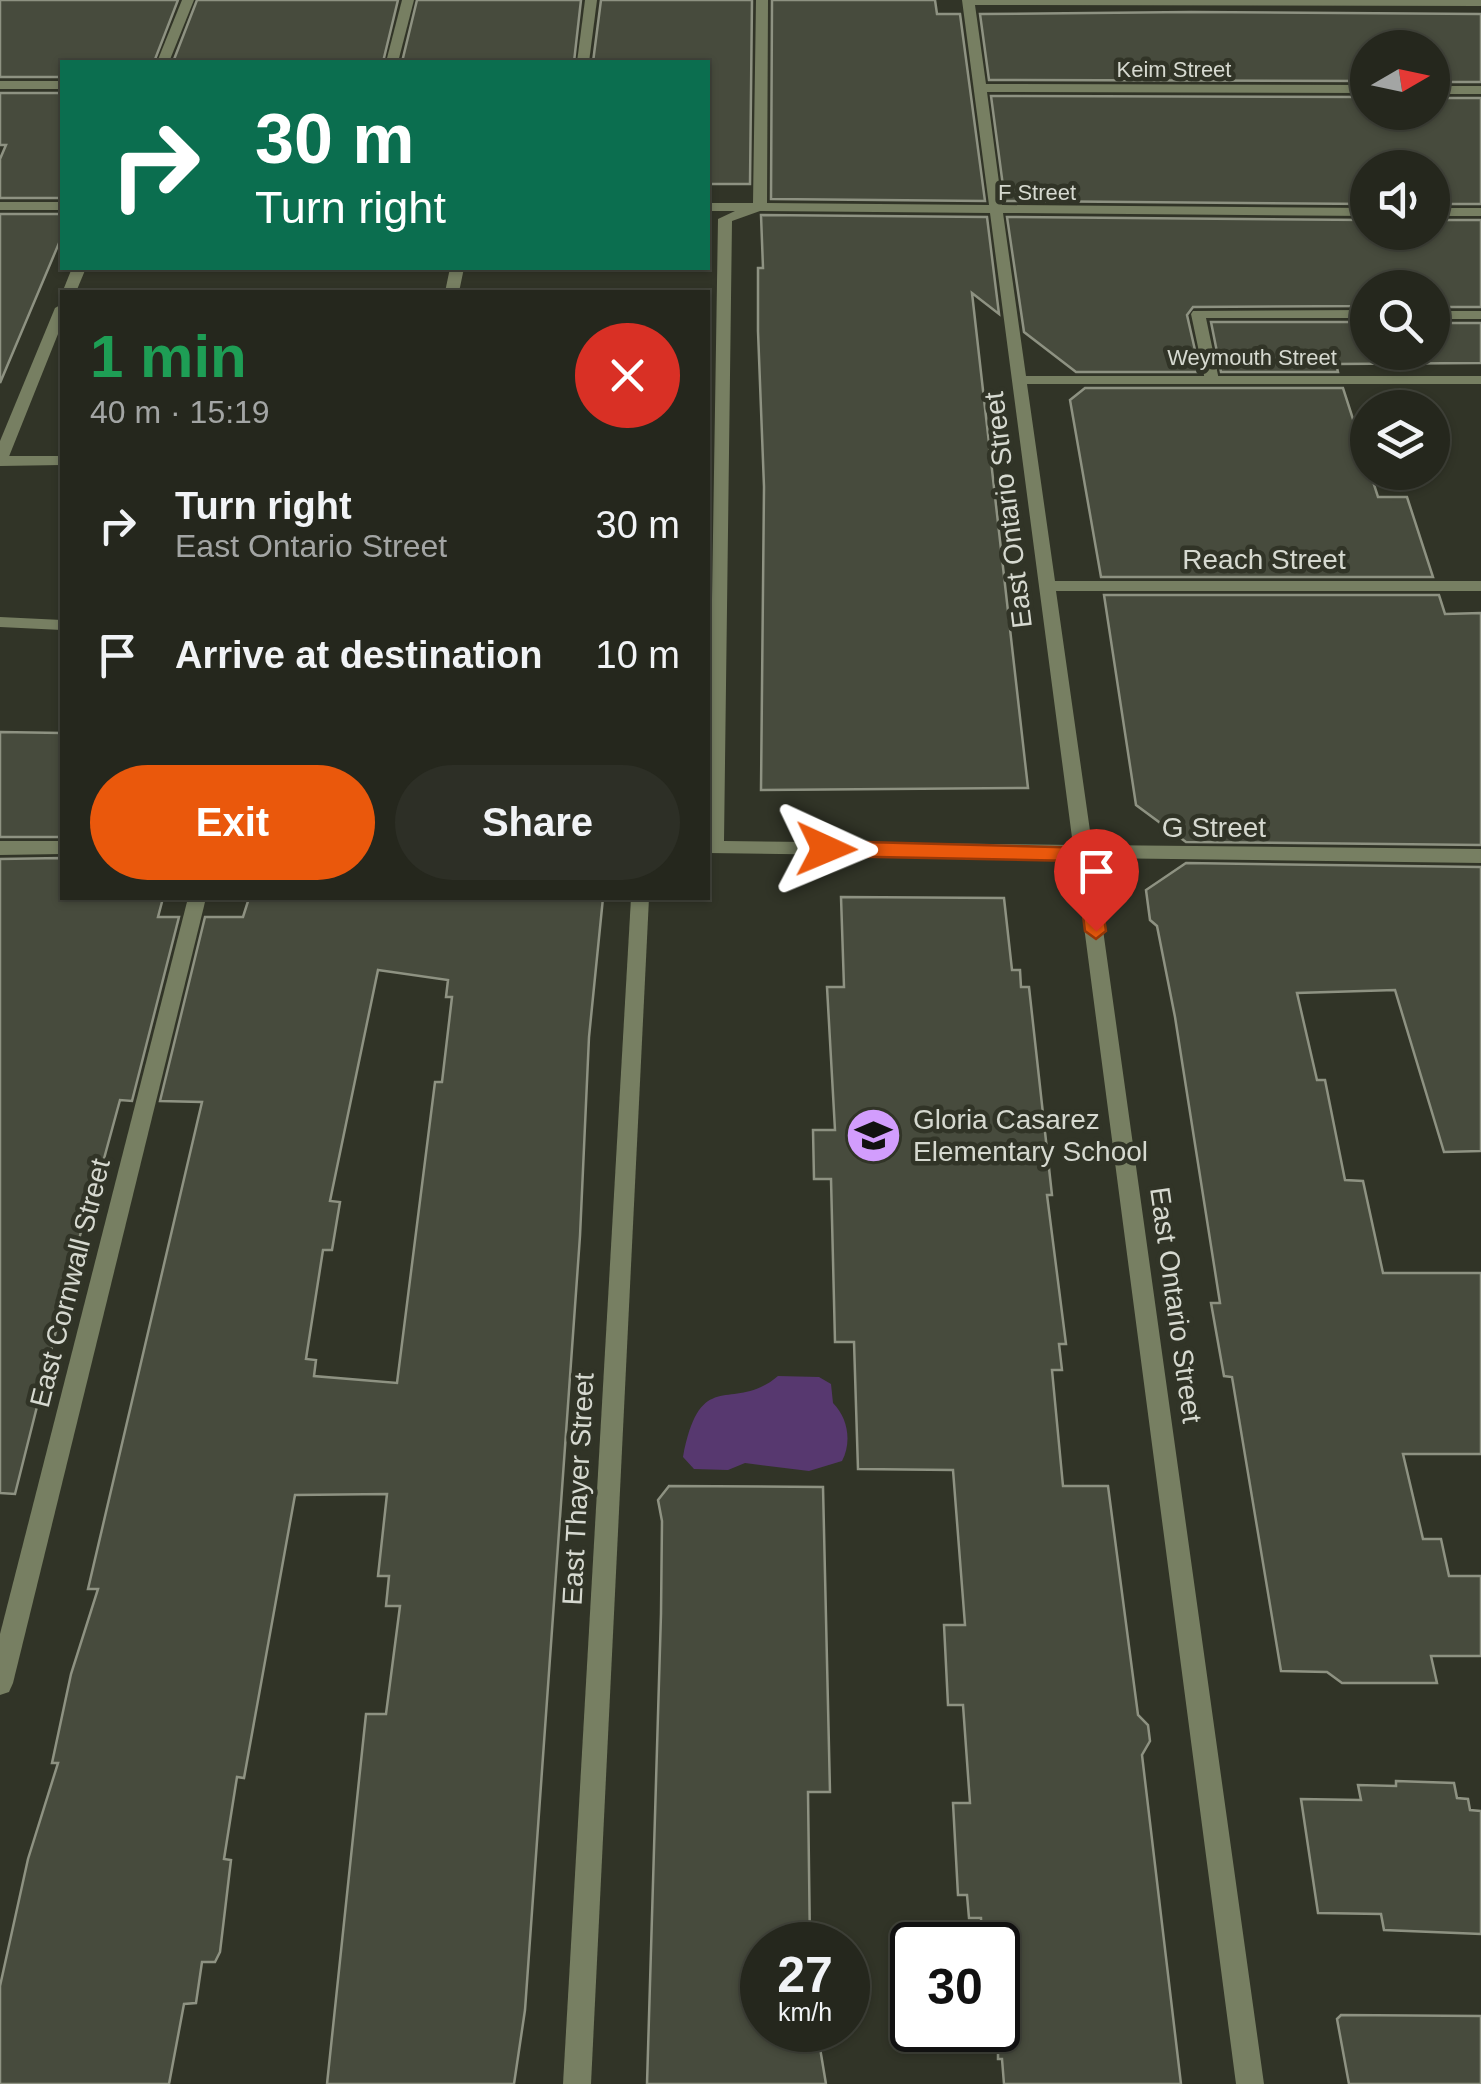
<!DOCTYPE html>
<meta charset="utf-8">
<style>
body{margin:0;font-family:Arial,sans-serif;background:#2d2f26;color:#f1f3f6;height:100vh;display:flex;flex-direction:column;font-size:38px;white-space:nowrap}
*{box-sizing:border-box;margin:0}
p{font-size:32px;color:#a3a5a4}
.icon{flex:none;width:55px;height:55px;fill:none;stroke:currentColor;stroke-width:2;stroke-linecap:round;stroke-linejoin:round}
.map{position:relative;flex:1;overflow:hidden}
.side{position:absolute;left:60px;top:290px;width:650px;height:610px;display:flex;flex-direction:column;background:#25271d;border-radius:0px;box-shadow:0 2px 8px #0004,0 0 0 2px #42443b}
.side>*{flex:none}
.banner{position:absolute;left:60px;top:60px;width:650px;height:210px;border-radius:0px;box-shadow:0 2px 8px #0004,0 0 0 2px #42443b;background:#0b6e4f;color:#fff;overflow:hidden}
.needle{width:65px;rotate:81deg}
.controls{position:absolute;left:1350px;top:30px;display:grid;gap:20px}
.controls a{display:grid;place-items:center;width:100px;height:100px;border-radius:50%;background:#25271d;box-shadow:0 2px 8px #0004,0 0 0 2px #42443b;font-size:50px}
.speed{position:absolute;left:740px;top:1922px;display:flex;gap:20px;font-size:50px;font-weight:700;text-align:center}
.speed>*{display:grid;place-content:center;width:130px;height:130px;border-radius:50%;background:#25271d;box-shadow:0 2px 8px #0004,0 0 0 2px #42443b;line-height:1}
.speed small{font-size:25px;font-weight:400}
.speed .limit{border:5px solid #111;border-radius:15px;background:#fff;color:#111}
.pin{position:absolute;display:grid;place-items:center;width:85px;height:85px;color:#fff;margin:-102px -42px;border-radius:50% 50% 50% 0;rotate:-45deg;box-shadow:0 0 10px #0007}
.pin .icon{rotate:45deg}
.me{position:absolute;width:110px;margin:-55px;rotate:91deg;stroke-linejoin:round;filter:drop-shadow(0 0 8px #0008)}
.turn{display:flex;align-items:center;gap:35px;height:210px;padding:0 30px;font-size:45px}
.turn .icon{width:130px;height:130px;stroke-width:2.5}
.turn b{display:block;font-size:70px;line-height:85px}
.round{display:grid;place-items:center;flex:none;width:105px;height:105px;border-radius:52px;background:#2d2f26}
.summary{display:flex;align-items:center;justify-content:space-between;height:170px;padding:0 30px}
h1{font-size:60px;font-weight:800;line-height:75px;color:#1e9e55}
.cta{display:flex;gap:20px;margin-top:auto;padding:20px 30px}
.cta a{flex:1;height:115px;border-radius:60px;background:#ea580c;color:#fff;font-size:40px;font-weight:800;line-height:115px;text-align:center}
.cta a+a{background:#2d2f26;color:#f1f3f6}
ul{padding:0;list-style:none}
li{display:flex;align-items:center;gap:30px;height:130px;padding:0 30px}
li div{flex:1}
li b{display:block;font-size:38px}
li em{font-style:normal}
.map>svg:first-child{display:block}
.green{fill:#57386f}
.building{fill:#474b3d;stroke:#8e9282;stroke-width:2.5;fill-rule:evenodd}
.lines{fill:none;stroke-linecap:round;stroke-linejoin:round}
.service{fill:#777f62;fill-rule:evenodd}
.minor{fill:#777f62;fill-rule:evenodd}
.route{fill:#ea580c;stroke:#983908;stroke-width:2.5}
.labels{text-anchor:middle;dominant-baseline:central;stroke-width:9;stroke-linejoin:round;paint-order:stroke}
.far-street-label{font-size:22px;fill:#d6d9d0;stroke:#313427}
.street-label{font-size:28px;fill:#d6d9d0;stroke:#313427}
.poi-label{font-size:28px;fill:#d6d9d0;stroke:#313427;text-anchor:start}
</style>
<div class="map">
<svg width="1481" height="2084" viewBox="0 0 1481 2084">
<rect width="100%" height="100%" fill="#313427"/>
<!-- green -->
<path class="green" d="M778,1376L819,1377L831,1384L833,1403C848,1418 852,1442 842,1461L809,1471L745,1463L728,1470L694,1469L683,1457C701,1364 732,1415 778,1376Z"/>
<!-- building -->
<g class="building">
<polygon points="0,0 178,0 154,62 62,62 62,77 0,77"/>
<polygon points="197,0 398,0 383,62 173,62"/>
<polygon points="417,0 581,0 574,62 402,62"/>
<polygon points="601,0 752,0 750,184 708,184 708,62 593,62"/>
<polygon points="772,0 935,0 937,14 960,14 985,201 771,199"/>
<polygon points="1191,12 1481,14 1481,82 1432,82 1432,48 1368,48 1368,81 989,80 980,14"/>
<polygon points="0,93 62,93 62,198 0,198 0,159 6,145 0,145"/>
<polygon points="991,96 1368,97 1368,112 1432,112 1432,98 1481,98 1481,204 1432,204 1432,168 1368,168 1368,204 1005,201"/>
<polygon points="0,214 62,214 62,236 0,383"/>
<polygon points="761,215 987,217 999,314 972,293 1028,788 761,790 764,487 758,331 758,268 763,268"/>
<polygon points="1007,217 1368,220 1368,232 1432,232 1432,220 1481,220 1481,307 1432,307 1432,288 1368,288 1368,306 1193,307 1187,315 1200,372 1076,372 1024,332"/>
<polygon points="1211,322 1368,322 1368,352 1432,352 1432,323 1481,323 1481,363 1336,364 1338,372 1221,372"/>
<polygon points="1085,388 1343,388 1378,497 1407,497 1433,577 1101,577 1070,400"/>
<polygon points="1104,595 1439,595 1445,614 1481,613 1481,845 1186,842 1136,805"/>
<polygon points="0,732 62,733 62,837 0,837"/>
<polygon points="61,858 62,898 163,898 158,917 179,917 132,1101 120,1100 96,1188 92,1188 15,1494 0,1493 0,859"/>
<polygon points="1186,863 1481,867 1481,1151 1444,1152 1395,990 1297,993 1317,1080 1325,1080 1345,1180 1363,1181 1383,1273 1481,1273 1481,1454 1403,1454 1423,1539 1441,1539 1449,1576 1481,1576 1481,1656 1431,1656 1437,1683 1342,1683 1327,1672 1281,1671 1232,1377 1224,1376 1211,1303 1220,1303 1175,1017 1157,926 1150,920 1146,890"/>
<polygon points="841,897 1004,898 1012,970 1020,970 1021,987 1029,987 1052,1195 1047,1195 1066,1344 1059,1344 1062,1370 1052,1370 1063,1486 1108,1486 1138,1715 1148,1725 1150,1741 1142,1755 1181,2084 1004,2084 1002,2059 998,2059 998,1945 982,1945 981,1918 969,1918 967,1895 958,1895 953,1803 970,1803 963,1705 948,1705 944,1625 965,1625 953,1470 858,1469 854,1342 835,1342 831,1179 814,1179 813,1130 835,1130 827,987 844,987"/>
<path d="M249,898H603L589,1037L580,1236L525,2010L514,2084H327L366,1714H386L400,1606H386L389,1576H378L387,1494L295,1495L244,1778L237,1777L224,1859L231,1860L220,1952L215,1962H202L196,2003L184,2004L169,2084H0V1986L28,1859L58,1763H52L71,1674L98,1589H88L202,1102L160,1101L205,917H243ZM378,970L448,980L446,997H452L442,1082H435L397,1383L314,1376L316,1360L306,1359L323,1250H332L340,1202L330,1201Z"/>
<polygon points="669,1486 823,1487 830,1792 808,1792 810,1945 762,1945 762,2030 817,2030 826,2084 647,2084 661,1614 662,1521 658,1500"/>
<polygon points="1396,1781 1454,1783 1457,1798 1468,1799 1470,1810 1481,1811 1481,1934 1384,1930 1381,1914 1318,1913 1301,1799 1361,1800 1358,1785 1396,1786"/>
<polygon points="1341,2015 1481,2016 1481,2084 1349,2084 1337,2019"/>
</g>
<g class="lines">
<!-- service -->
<g class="service">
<polygon points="1368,310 1368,318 1206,318 1219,380 1212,384 1205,380 1191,314 1193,311"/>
<rect x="1432" y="311" width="49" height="8"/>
<polygon points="0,456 62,456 62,465 0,466"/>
<polygon points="0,617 62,620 62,630 0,627"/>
</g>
<!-- minor -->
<g class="minor">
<polygon points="182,0 194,0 169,62 157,62"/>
<polygon points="402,0 414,0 398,62 386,62"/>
<polygon points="585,0 597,0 589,62 577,62"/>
<path d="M756,0H768L767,203L989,205L962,0H1481V6L975,5L986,84L1368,85V93L987,92L1002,205L1368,208V216L1003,213L1026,376H1481V384H1027L1055,581H1481V591H1056L1092,845L1481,849V863L1093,858L1264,2084H1236L1075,858L708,853L718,219L735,211H708V203H753ZM760,211L990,213L1073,845L724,841L732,221Z"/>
<rect x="0" y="81" width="62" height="8"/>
<rect x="1432" y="86" width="49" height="8"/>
<rect x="0" y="202" width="62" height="8"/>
<rect x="1432" y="208" width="49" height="8"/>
<polygon points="72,268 86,268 76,292 62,293"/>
<polygon points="450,268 464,268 459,292 445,292"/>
<polygon points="62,304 62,324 8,459 0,464 0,441 55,308"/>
<polygon points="0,841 62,841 62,854 0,855"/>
<polygon points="188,898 206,898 13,1683 9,1692 0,1695 0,1634"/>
<polygon points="631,898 649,898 591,2084 563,2084"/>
</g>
</g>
<!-- route -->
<polygon class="route" points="826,841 1093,848 1106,931 1096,939 1085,931 1076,861 826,856 816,849"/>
<!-- icons -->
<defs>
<symbol id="school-disc" viewBox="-11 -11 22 22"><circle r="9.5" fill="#d29dfd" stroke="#313427"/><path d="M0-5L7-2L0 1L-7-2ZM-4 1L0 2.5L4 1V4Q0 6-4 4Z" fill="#111"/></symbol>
</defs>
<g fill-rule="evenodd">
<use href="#school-disc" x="842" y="1104" width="63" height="63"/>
</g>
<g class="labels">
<!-- far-street labels -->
<g class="far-street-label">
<text x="1174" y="69">Keim Street</text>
<text x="1037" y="192">F Street</text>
<text x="1252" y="357">Weymouth Street</text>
</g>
<!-- street labels -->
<g class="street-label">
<text transform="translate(1008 510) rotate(-97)">East Ontario Street</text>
<text x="1264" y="559">Reach Street</text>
<text x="1214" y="827">G Street</text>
<text transform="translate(70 1283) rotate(-76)">East Cornwall Street</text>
<text transform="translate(1176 1305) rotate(82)">East Ontario Street</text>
<text transform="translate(578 1489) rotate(-87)">East Thayer Street</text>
</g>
<!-- poi labels -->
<g class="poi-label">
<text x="913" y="1119">Gloria Casarez<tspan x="913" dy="32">Elementary School</tspan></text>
</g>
</g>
</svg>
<div class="controls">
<a><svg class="needle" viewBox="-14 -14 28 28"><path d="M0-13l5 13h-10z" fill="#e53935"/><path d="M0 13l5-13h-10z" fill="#a3a5a4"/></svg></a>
<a><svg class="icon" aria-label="sound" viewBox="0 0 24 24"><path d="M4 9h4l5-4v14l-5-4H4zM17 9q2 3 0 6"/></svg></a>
<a><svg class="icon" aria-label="search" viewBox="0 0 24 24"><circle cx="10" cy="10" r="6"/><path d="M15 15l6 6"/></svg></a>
<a><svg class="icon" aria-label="layers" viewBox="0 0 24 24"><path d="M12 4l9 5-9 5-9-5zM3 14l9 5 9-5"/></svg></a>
</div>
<div class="speed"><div>27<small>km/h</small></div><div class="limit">30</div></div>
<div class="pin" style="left:1096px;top:931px;background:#d93025"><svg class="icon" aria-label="arrive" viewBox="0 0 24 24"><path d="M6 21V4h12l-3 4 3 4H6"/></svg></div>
<svg class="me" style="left:826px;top:849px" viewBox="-20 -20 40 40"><path d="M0-17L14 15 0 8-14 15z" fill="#ea580c" stroke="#fff" stroke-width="4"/></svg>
<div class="banner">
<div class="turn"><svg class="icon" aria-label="right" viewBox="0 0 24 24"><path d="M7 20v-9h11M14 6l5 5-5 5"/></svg><div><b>30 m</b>Turn right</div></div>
</div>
<section class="side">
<div class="summary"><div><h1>1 min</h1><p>40 m · 15:19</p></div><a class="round" style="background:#d93025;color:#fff"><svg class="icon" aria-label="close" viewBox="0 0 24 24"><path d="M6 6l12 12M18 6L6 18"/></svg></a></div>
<ul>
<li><svg class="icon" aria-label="right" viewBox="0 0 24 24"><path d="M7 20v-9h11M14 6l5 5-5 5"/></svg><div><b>Turn right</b><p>East Ontario Street</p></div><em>30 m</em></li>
<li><svg class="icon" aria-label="arrive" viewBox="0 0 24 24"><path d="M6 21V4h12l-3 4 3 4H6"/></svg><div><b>Arrive at destination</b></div><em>10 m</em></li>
</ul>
<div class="cta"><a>Exit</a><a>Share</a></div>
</section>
</div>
